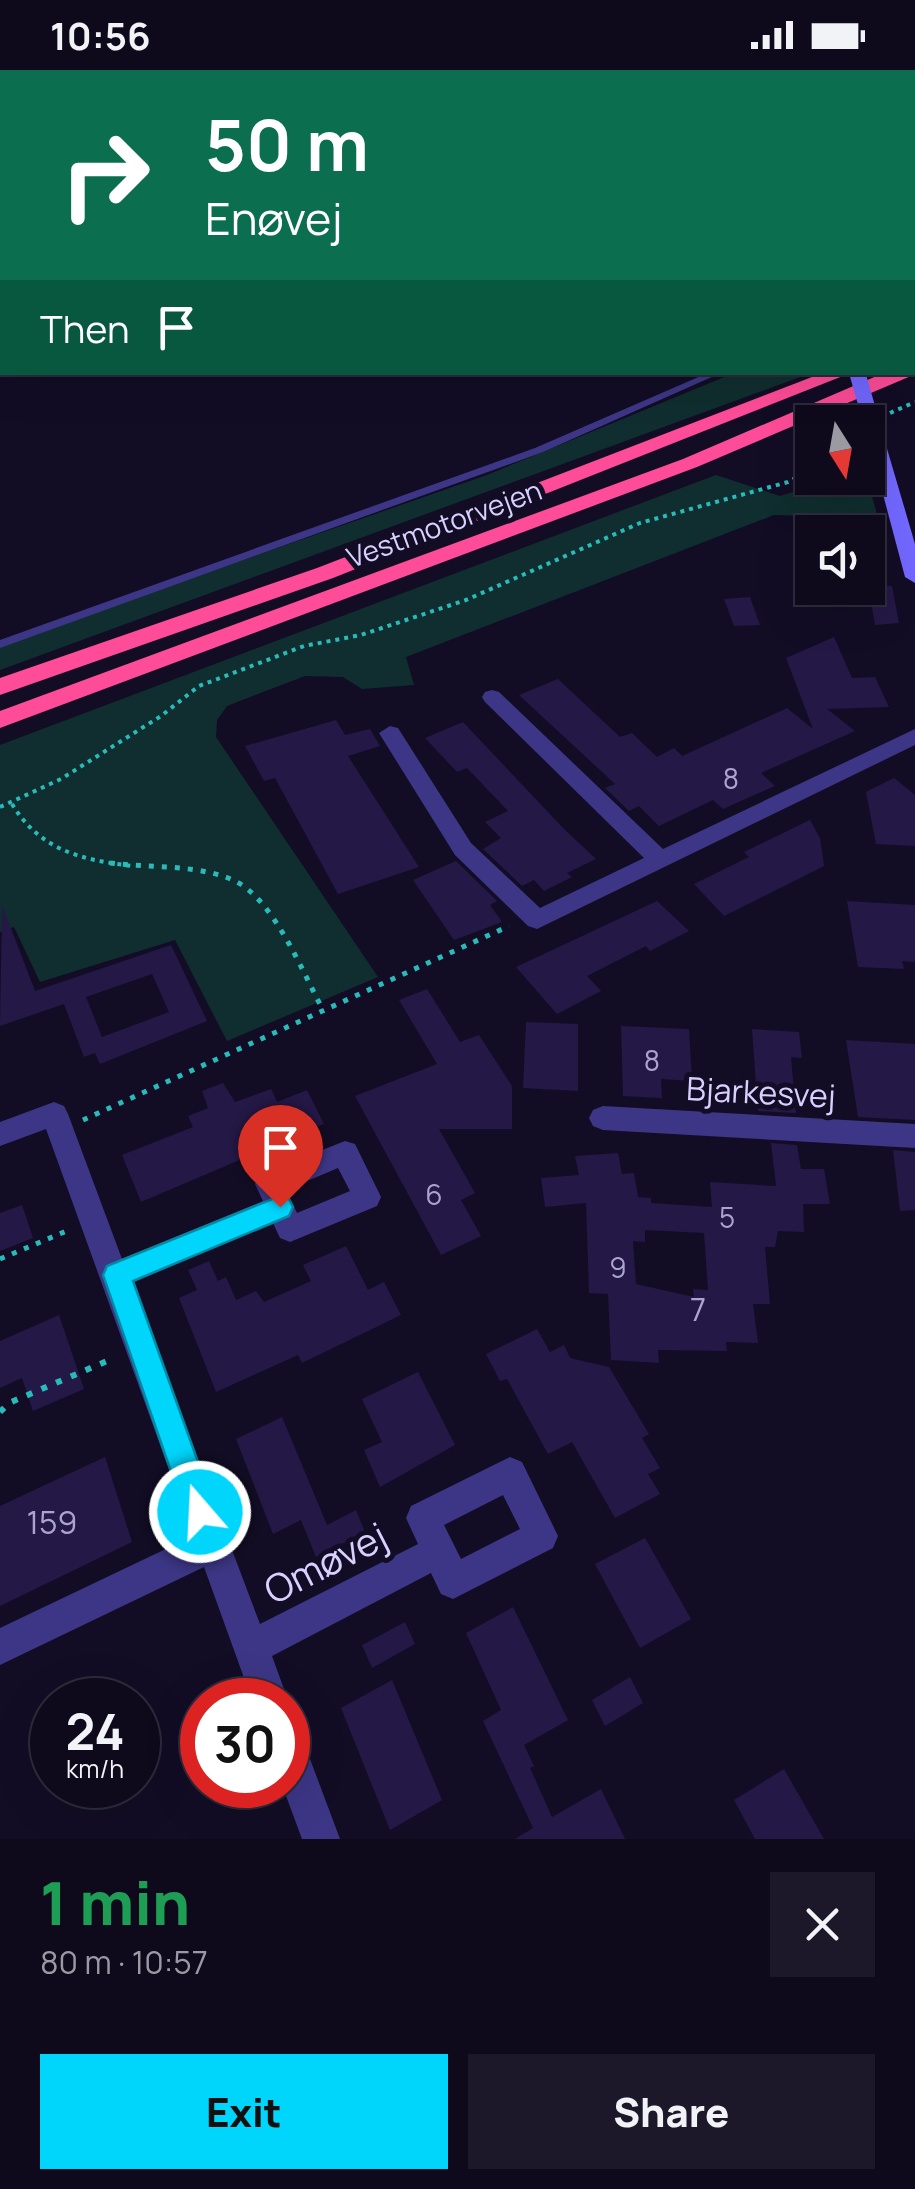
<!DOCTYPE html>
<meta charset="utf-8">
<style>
body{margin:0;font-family:Manrope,sans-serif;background:#1c1829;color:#f1f3f6;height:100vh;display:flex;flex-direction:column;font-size:38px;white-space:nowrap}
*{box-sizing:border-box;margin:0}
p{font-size:32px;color:#9b9aa3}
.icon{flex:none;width:55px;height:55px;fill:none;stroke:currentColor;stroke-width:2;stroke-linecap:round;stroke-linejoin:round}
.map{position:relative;height:1769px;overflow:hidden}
.details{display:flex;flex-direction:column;background:#0e0a1c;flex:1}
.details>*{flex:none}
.guide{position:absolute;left:0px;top:0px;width:915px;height:305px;box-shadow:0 10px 40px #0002,0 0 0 2px #2e2b3b;background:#0b6e4f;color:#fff;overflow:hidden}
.needle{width:65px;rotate:169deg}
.tools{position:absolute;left:795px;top:335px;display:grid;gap:20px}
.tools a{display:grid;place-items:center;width:90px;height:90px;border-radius:0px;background:#0e0a1c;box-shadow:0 10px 40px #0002,0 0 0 2px #2e2b3b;font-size:50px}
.speed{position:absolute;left:30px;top:1608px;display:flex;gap:20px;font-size:50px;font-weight:700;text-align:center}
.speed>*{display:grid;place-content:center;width:130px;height:130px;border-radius:50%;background:#0e0a1c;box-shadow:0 10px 40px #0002,0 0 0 2px #2e2b3b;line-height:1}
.speed small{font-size:25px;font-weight:400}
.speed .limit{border:15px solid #d22;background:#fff;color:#111}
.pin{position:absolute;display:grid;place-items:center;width:85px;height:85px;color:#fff;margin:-102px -42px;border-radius:50% 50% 50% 0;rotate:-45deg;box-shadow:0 0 10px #0007}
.pin .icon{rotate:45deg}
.me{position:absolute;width:110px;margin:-55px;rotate:341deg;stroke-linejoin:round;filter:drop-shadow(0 0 8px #0008)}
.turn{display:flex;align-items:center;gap:35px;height:210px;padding:0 40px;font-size:45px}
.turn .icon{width:130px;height:130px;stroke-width:2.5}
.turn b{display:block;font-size:70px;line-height:85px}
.then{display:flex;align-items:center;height:95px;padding:0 40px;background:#0003;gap:20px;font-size:38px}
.round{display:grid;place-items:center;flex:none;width:105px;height:105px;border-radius:0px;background:#1c1829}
.head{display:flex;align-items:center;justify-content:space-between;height:170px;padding:0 40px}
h1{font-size:60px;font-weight:800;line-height:75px;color:#1e9e55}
.action{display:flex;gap:20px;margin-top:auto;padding:20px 40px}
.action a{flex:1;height:115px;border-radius:0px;background:#00d5fc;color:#111;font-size:40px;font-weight:800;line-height:115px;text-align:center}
.action a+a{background:#1c1829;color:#f1f3f6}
.status{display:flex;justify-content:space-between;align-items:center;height:70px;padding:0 50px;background:#0e0a1c;direction:ltr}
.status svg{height:28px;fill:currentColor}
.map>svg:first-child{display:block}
.green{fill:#102e2f}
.building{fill:#241846;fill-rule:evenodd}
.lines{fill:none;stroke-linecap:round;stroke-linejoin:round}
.path-far2{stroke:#29bbba;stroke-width:4;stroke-dasharray:4 5;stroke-linecap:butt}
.path-far1{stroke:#29bbba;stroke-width:5;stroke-dasharray:5 8;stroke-linecap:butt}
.path{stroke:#29bbba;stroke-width:6;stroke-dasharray:6 10;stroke-linecap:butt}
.lane{fill:#3d3686;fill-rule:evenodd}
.street{fill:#3d3686;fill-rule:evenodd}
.secondary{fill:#7368ff;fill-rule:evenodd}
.highway{fill:#ff4c98;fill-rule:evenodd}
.secondary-bridge{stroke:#7368ff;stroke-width:16}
.route{fill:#00d5fc;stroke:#008aa4;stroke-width:2.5}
.labels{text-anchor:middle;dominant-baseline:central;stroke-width:10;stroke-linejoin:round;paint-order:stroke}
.far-street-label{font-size:28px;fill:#d8d1ff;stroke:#120d25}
.number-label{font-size:28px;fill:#aba3d1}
.street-label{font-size:32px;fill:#d8d1ff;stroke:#120d25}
.near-number-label{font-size:32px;fill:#aba3d1}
.near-street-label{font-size:38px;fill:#d8d1ff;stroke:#120d25}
</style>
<div class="status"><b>10:56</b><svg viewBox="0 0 49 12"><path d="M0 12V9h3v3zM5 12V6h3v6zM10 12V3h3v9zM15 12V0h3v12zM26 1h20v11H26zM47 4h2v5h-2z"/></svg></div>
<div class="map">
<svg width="915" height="1769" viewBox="0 0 915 1769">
<rect width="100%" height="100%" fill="#120d25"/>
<!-- green -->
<g class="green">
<polygon points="0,0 317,0 318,2 2,2 0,126"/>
<polygon points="734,303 811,303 0,600 0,575 487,405"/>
<polygon points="716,405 780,426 839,408 867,408 878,448 774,445 406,587 414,615 362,619 343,607 305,606 227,636 217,650 216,667 378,907 227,971 175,870 40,912 14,857 0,862 0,675"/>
</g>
<!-- building -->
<g class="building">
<polygon points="868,515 892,516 899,553 875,555"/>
<polygon points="750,527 760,555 734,556 724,529"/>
<polygon points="834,567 852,608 875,607 889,637 827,639 855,661 761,703 775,716 723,739 713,730 659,756 639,736 629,741 605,718 615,714 519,625 558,609 620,667 632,663 657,687 674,678 682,686 787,638 813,659 786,588"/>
<polygon points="336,650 345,665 370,659 380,676 348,686 419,797 338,824 275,708 264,711 245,676"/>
<polygon points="463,652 564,759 596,789 567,803 572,807 544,821 534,810 522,816 483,779 501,768 485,752 508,741 467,698 457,702 425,668"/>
<polygon points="894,708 915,725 915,776 876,774 866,722"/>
<polygon points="810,750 820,768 824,796 724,846 694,814 749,787 744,782"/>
<polygon points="456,791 497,831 490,835 502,852 454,870 413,810"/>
<polygon points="657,831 689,861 650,881 646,876 587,906 601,921 557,944 516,897"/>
<polygon points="847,831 915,835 915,892 902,891 904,899 858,897"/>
<path d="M2,835L35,921L171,875L207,951L100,994L95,983L84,987L64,934L0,956ZM152,904L169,942L102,967L86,927Z"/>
<polygon points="427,919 460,972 479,965 512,1016 512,1059 439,1059 475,1123 461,1130 481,1166 441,1185 355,1026 437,994 399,930"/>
<polygon points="526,952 578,954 578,1021 523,1018"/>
<polygon points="621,956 689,959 692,1011 661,1009 662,1028 623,1026"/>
<polygon points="752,959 799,962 802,988 791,987 796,1043 758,1041"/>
<polygon points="846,970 915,974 915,1050 858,1047"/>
<polygon points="223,1013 235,1032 271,1019 277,1032 307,1020 324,1054 141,1132 122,1085 193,1057 188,1046 208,1038 202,1021"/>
<path d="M771,1073L797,1075L801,1099H824L830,1134H803L804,1162L778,1161L775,1177H765L770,1234H753L758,1273L726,1272L727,1281L658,1280L659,1293L611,1290L608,1224L589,1223L586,1133L545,1137L541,1108L579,1105L575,1086L618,1083L622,1104L634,1103L638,1127L651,1128V1133L712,1137L710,1112L776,1116ZM645,1160L704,1163L708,1220L693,1219L694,1227L636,1214L633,1171L645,1172Z"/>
<polygon points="893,1080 915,1082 915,1140 900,1141"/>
<polygon points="22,1135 33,1168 0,1181 0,1143"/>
<polygon points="346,1176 368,1220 384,1212 401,1245 302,1293 298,1285 216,1322 179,1228 197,1220 188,1200 209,1191 218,1211 226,1207 236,1230 256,1221 264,1232 311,1211 303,1195"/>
<polygon points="59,1245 84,1319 33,1341 22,1308 0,1318 0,1271"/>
<polygon points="537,1259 550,1282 564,1275 570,1288 609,1297 649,1364 642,1368 660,1398 648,1404 660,1424 615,1448 572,1372 548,1384 507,1309 500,1311 486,1284"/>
<polygon points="418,1302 455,1375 380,1417 364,1380 382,1372 362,1329"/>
<polygon points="282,1347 327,1455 356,1440 365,1462 316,1487 301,1450 273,1464 236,1369"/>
<polygon points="105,1387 132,1472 0,1536 0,1436"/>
<polygon points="645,1468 691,1549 640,1578 595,1494"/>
<polygon points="513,1537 568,1650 524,1675 534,1696 530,1698 552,1747 601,1719 625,1769 515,1769 533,1758 483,1651 501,1640 466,1563"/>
<polygon points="405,1552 415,1574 372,1598 362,1575"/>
<polygon points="630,1607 643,1633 605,1656 592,1630"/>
<polygon points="392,1610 442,1730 390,1760 341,1638"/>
<polygon points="784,1699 824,1769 755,1769 734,1730"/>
</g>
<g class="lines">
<!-- path-far2 -->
<g class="path-far2">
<polyline points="890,343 915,332"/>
<path d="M12,734C40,780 81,790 133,796"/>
<polyline points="0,737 61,709 161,646 199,616 304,576 361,565 466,530 640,453 788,412 812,399"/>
</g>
<!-- path-far1 -->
<g class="path-far1">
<path d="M110,793C149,798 199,794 235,811C274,830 303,903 323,940"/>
<polyline points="83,1050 509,856"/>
<polyline points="0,1189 69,1160"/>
</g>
<!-- path -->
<polyline class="path" points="0,1342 9,1333 114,1288"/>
<!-- lane -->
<polygon class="lane" points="710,302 723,302 543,382 0,578 0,570 535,378"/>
<!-- street -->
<g class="street">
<polygon points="397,0 397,2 325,1 326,0"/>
<polygon points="443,0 455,0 456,2 445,2"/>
<polygon points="492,620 499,622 663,779 915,659 915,675 537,859 528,856 455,785 379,663 390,656 398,658 471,773 540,838 644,788 485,632 482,627 485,622"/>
<path d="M54,1032L64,1036L68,1044L122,1189L263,1131L255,1114L259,1105L345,1071L355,1074L381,1127L377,1136L290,1172L280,1168L273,1153L131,1213L260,1554L418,1474L406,1448L411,1436L510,1387L522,1392L558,1466L553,1478L453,1529L441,1524L431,1503L272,1586L288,1630V1632L252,1630L204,1497L0,1595V1558L193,1466L46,1059L0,1076V1052ZM338,1098L350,1121L297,1143L286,1120ZM503,1425L520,1459L461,1489L444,1455Z"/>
<polygon points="603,1036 915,1054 915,1078 603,1060 593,1056 589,1048 593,1040"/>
<polygon points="288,1659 301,1665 340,1769 302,1769 282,1715 288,1715"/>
</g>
<!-- secondary -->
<polygon class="secondary" points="875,360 883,365 915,474 915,513 905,507 868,368 869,361"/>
<!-- highway -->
<g class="highway">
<polygon points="915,268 915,280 912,280 912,269"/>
<polygon points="912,300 914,302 911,306 697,397 0,658 0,641 683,389 886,302"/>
<polygon points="825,302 853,302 333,508 0,625 0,608 317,498"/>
</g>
<!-- secondary-bridge -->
<polyline class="secondary-bridge" points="857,302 875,365"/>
</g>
<!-- route -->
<polygon class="route" points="280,1126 289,1129 293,1137 289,1146 133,1211 216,1442 211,1453 200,1457 189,1453 185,1442 103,1205 107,1196"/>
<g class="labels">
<!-- far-street labels -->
<g class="far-street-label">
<text transform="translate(444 453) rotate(-20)">Vestmotorvejen</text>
</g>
<!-- number labels -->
<g class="number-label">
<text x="731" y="708">8</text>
<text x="652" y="990">8</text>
<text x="434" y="1124">6</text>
<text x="727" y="1147">5</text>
<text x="618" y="1197">9</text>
</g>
<!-- street labels -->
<g class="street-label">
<text transform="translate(761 1022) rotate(3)">Bjarkesvej</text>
</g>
<!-- near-number labels -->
<g class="near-number-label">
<text x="698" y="1239">7</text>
<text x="52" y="1452">159</text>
</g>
<!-- near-street labels -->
<g class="near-street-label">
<text transform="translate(325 1492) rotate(-27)">Omøvej</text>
</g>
</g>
</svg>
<div class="tools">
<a><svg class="needle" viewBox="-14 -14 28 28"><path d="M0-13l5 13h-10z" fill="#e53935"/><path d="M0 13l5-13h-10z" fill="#9b9aa3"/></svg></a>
<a><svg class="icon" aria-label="sound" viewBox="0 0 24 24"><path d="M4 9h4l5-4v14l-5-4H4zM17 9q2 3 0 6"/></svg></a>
</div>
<div class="speed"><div>24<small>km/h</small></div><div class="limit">30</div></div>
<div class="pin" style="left:280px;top:1137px;background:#d93025"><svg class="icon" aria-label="arrive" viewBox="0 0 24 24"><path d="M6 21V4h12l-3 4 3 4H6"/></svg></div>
<svg class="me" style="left:200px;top:1442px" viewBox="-20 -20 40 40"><circle r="17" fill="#00d5fc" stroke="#fff" stroke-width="3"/><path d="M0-11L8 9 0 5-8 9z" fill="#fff"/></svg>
<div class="guide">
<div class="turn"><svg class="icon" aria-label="right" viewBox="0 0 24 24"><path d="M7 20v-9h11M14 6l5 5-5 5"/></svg><div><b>50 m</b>Enøvej</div></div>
<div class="then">Then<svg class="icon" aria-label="arrive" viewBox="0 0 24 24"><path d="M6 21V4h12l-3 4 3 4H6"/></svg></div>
</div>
</div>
<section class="details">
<div class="head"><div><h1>1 min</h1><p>80 m · 10:57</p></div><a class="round"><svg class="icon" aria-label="close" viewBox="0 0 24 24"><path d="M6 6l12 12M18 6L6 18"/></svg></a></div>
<div class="action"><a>Exit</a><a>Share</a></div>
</section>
